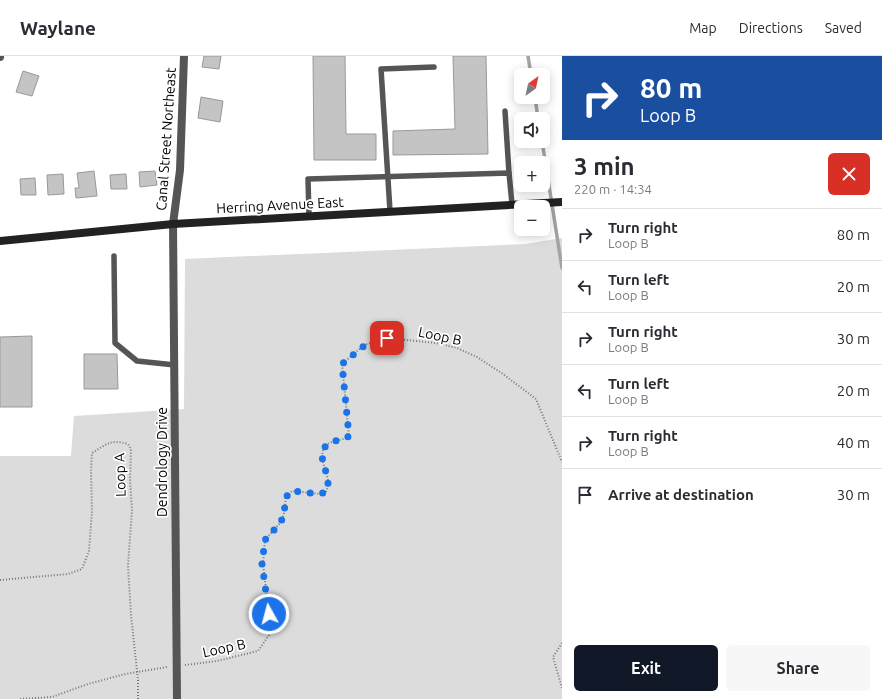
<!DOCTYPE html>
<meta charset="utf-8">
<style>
body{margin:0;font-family:Ubuntu,sans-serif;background:#f7f7f7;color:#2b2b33;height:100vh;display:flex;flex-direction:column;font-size:15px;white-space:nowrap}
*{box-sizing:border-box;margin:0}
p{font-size:13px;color:#7c7c81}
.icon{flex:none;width:22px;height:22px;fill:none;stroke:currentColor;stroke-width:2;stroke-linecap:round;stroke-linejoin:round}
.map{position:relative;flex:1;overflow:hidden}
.side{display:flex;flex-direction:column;background:#fff;width:320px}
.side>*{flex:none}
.guide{background:#1a4fa0;color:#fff;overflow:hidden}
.needle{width:26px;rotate:33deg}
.fabs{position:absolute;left:514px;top:12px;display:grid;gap:8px}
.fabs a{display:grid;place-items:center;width:36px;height:36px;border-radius:6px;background:#fff;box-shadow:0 2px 10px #0003;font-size:20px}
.pin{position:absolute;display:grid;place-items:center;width:34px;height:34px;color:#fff;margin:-17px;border-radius:8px;box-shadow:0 2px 6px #0006}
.me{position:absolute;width:44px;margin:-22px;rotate:353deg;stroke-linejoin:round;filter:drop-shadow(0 0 3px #0008)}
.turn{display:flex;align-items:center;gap:14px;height:84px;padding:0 12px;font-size:18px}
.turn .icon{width:52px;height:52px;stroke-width:2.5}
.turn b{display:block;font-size:28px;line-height:34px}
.round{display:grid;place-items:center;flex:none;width:42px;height:42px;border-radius:6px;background:#f7f7f7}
.headline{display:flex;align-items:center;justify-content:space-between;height:68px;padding:0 12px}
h1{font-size:24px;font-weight:600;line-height:30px}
.button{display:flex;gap:8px;margin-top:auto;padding:8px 12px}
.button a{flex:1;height:46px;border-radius:6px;background:#111827;color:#fff;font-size:16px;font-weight:600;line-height:46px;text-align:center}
.button a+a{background:#f7f7f7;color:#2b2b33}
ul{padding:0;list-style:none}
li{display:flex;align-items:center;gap:12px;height:52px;padding:0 12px;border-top:1px solid #e1e1e2}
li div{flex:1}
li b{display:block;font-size:15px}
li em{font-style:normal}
header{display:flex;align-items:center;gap:24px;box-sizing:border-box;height:56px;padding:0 20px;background:#fff;border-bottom:1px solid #e1e1e2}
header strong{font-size:19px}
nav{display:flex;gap:22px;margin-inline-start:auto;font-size:14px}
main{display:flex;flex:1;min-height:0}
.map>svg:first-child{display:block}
.green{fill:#dcdcdc}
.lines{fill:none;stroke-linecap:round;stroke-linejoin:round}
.stream{stroke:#a3a3a3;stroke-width:3.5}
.building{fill:#c4c4c4;stroke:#999}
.path{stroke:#777;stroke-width:2;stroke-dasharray:1 2;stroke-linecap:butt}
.lane{stroke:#555;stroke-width:5.5}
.street{stroke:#555;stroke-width:8}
.secondary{stroke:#222;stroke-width:8}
.route{stroke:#1a73e8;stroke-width:7;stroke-dasharray:0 12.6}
.labels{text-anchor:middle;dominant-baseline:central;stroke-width:3.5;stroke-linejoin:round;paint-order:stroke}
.street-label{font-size:14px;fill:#000;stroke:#fff}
</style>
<header>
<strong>Waylane</strong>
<nav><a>Map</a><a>Directions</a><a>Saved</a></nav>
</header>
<main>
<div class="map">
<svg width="562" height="643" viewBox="0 0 562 643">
<rect width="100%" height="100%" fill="#fff"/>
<!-- green -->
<polygon class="green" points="562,182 562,643 0,643 0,400 71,400 74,360 184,353 185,203 525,188"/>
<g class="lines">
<!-- stream -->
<g class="stream">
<polyline points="528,0 531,19"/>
<polyline points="535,41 538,63"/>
<polyline points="542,85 562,212"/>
</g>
</g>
<!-- building -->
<g class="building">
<polygon points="204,0 221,0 219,13 202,11"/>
<polygon points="313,0 345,0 346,78 376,78 376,104 314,104"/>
<polygon points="453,0 486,0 488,98 393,99 393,75 455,73"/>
<polygon points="23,15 39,20 32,40 16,36"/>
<polygon points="201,41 223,45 220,66 198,62"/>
<polygon points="94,115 97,140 76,142 75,132 79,132 77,117"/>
<polygon points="155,115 157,129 140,131 139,116"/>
<polygon points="63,118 64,138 48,139 47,119"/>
<polygon points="126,118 127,133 111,133 110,119"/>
<polygon points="35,122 36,139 21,139 20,123"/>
<polygon points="32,280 32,351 0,351 0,281"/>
<polygon points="84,298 117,298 118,333 84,333"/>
</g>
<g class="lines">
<!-- path -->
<g class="path">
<path d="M0,524L68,518L82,513L89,495L92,455L91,415L92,397C107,388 110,383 128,388L131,393L130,423L132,454L128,510L131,559L138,624V643"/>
<polyline points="562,587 553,601 562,632"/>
<path d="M185,609L217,605L258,595L269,579V557L263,508L265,484L281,466L284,457L286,441L292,435L320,438L326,436C327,433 328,430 328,427C328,414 315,398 328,388C333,384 342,385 349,380L342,308L364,289L387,282L436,287L457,292L477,301L503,318L536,343L562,406"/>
<polyline points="20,643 52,641 88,628 125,618 167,611"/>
</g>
<!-- lane -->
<g class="lane">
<polyline points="505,55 509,117"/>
<polyline points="390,155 381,13 434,11"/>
<polyline points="309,160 308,123 509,117 512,148"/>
<polyline points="114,200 115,287 137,305 175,309"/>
</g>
<!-- street -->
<g class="street">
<polyline points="0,1 0,0"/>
<polyline points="177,643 173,168 180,114 184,0"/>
</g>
<!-- secondary -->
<polyline class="secondary" points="0,185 173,168 562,146"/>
</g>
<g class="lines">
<!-- route -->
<path class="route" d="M269,558L262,508L265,484L281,466L284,457L286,441L292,435L320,438L326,436C327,433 328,430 328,427C328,414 315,398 328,388C333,384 342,385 349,380L342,308L364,290L387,282"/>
</g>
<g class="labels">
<!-- street labels -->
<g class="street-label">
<text transform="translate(166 83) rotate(-86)">Canal Street Northeast</text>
<text transform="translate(280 149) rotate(-3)">Herring Avenue East</text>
<text transform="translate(440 280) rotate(12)">Loop B</text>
<text transform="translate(162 406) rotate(-90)">Dendrology Drive</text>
<text transform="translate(120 419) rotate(-92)">Loop A</text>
<text transform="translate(224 592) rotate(-12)">Loop B</text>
</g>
</g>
</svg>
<div class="fabs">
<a><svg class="needle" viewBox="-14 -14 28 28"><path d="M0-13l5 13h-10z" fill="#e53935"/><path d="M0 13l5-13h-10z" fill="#7c7c81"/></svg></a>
<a><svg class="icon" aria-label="sound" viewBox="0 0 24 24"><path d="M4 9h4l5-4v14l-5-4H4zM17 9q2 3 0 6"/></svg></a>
<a>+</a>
<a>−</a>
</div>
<div class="pin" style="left:387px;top:282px;background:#d93025"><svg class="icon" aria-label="arrive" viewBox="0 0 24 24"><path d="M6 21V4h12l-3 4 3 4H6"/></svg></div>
<svg class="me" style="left:269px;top:558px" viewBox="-20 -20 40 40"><circle r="17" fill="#1a73e8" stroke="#fff" stroke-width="3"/><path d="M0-11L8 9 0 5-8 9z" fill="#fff"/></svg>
</div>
<section class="side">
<div class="guide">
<div class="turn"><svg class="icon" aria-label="right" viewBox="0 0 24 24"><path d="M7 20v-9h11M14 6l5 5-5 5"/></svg><div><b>80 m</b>Loop B</div></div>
</div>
<div class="headline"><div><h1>3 min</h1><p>220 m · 14:34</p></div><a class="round" style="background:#d93025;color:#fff"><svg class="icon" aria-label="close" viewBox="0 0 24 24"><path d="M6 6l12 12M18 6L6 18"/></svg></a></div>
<ul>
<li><svg class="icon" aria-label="right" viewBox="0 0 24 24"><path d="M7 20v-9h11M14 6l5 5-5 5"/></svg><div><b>Turn right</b><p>Loop B</p></div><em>80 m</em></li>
<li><svg class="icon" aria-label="left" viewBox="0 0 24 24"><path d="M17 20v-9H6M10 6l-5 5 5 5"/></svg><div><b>Turn left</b><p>Loop B</p></div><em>20 m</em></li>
<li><svg class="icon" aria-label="right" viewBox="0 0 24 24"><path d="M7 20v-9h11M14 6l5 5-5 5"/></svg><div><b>Turn right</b><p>Loop B</p></div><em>30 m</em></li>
<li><svg class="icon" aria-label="left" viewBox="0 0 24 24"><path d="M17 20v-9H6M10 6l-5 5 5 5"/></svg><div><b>Turn left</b><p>Loop B</p></div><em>20 m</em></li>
<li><svg class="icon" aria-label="right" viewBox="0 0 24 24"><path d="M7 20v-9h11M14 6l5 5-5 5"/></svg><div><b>Turn right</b><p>Loop B</p></div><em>40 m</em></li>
<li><svg class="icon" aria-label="arrive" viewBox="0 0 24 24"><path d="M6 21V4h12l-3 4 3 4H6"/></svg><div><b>Arrive at destination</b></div><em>30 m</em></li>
</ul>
<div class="button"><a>Exit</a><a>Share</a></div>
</section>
</main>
